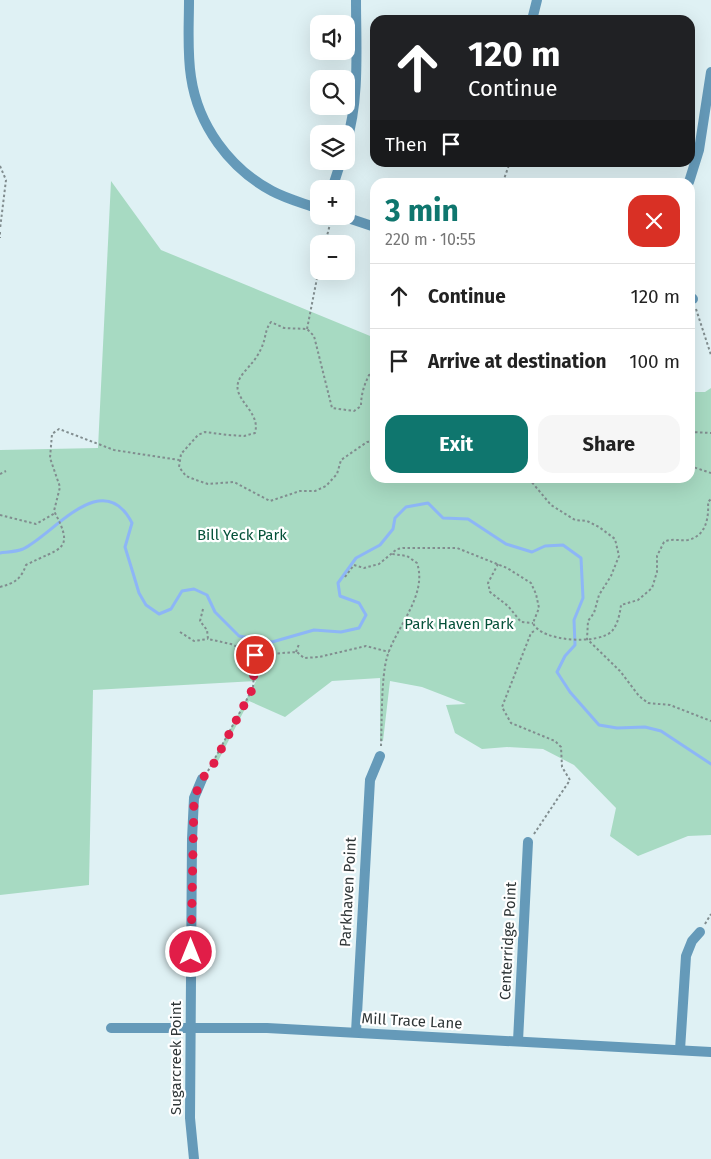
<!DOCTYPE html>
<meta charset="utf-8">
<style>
body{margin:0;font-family:"Fira Sans",sans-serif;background:#f6f6f6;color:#222;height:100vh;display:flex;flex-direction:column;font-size:19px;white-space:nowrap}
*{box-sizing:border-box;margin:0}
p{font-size:16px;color:#767676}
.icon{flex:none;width:28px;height:28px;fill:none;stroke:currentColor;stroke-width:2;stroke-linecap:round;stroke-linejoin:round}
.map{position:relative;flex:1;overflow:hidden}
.sheet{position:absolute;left:370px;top:178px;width:325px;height:305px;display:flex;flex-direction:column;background:#fff;border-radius:15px;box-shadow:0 5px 20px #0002}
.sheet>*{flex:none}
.guide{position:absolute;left:370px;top:15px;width:325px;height:152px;border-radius:15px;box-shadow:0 5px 20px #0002;background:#202124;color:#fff;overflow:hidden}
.buttons{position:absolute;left:310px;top:15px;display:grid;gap:10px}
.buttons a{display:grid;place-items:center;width:45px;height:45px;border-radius:10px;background:#fff;box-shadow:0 5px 20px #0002;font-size:25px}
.pin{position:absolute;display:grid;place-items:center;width:42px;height:42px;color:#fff;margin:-21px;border:2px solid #fff;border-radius:50%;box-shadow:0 1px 5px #0007}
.me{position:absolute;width:55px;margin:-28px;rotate:0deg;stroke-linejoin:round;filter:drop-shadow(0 0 4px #0008)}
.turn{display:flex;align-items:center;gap:18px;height:105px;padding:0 15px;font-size:22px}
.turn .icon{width:65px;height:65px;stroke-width:2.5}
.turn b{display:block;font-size:35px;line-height:42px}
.then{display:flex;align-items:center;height:48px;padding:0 15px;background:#0003;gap:10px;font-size:19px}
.round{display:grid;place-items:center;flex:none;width:52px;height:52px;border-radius:15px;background:#f6f6f6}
.overview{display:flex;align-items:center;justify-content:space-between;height:85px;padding:0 15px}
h1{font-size:30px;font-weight:700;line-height:38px;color:#0f766e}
.action{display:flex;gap:10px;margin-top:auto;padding:10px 15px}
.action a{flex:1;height:58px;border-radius:15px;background:#0f766e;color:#fff;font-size:20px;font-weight:700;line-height:58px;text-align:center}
.action a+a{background:#f6f6f6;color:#222}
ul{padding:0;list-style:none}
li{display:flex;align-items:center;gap:15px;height:65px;padding:0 15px;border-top:1px solid #e0e0e0}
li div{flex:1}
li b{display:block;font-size:19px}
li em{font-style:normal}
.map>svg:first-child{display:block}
.green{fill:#a7dac2}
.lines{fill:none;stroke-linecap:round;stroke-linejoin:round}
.stream{stroke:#8db6f6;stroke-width:3}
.path{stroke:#818d8f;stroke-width:2;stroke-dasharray:2.5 2.5;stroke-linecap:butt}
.minor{stroke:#659ab9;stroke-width:10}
.route{stroke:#e11d48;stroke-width:9;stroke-dasharray:0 16.2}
.labels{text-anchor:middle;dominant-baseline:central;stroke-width:4.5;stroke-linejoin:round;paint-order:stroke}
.park-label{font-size:15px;fill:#055139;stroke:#fff}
.street-label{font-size:15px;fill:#2f3637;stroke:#fff}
</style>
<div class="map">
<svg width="711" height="1159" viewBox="0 0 711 1159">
<rect width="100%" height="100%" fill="#dff1f4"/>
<!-- green -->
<polygon class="green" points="111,181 161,250 375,338 375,478 690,478 690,392 705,392 711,388 711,835 688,836 638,856 610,836 616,808 574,765 543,749 507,747 482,749 455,733 446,705 466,704 422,687 390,681 383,741 380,741 380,678 332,681 285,717 249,701 215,767 211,765 256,681 93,690 89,885 0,895 0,450 98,448"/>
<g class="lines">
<!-- stream -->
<path class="stream" d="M0,553C7,552 16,552 23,549C54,534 103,466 132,523L125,547L133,573L139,593L146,605L159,614L171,609L182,591L194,589L207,595L215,612L239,636L272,642L314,630L341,632L359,628L366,615L359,603L340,596L338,583L356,558L380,545L393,529L395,518L406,507L428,503L443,518L468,519L506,544L532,552L545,546L563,545L581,558L583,598L574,620L575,645L565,656L557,672L570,692L599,725L617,728L645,727L661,731L711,764"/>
<!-- path -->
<g class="path">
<polyline points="0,166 6,180 0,229"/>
<polyline points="503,182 510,162"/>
<polyline points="0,232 0,238"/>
<polyline points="325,244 332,216"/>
<polyline points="696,309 711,355"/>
<polyline points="307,329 319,268"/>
<path d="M375,374L369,375C364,385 361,395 361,406L354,411L332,408L314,336L307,329L284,328L271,322C265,330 266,336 263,344C261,350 256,359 251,364C246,371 235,379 238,391C242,405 260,415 255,433L244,436L228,435L205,432L198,435L181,454L179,467L186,476L196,480L208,484L234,482L270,501L300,491H315L326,486L337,474L341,460L367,442L375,441"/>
<polyline points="690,432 711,433"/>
<polyline points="690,466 711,473"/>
<polyline points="0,474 6,471"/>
<polyline points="520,478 526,482 530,480 551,505 575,520 587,521 599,527 615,539 619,556 611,576 599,595 594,613 588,621 587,639 620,671 639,696 648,703 670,705 711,721"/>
<polyline points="0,515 36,524 55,513"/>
<polyline points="498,564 488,583 490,592 508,606 521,622 533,623"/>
<path d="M345,577L354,565L364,568L379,564L397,549L403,548H457L507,568L531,583L536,594L539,608L533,623C541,642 599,645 612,631C618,624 620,613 621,605L638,600L652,588L657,572V556L664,542C671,538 680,541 688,540C706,536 709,518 708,502L711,499"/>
<path d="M0,587C15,583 21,579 26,565C60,547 76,552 54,511L60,487L50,458L52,434L59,429L114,450L179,460"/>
<polyline points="203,609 200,621 207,630 208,639 231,644 255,655"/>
<polyline points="180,632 194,641 208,639"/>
<polyline points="296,652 299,644"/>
<path d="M381,746C382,721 381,679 387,657C396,627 428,595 417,563L407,556L392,554"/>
<polyline points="208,771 253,688 255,655 297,652 304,658 319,657 366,646 389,652"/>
<polyline points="534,834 570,780 562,767 561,747 555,741 511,723 502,707 531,633 536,630"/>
<polyline points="705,924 711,914"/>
</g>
<!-- minor -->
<g class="minor">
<path d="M189,0C189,25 187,52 191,77C198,125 229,168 272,191C287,199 303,203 319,209"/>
<polyline points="532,20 537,0"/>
<path d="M346,144C360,98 356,48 356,0"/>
<polyline points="689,182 699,150 711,72"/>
<polyline points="332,189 341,161"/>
<polyline points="342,216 375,227"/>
<polyline points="690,296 693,299"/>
<polyline points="111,1028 267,1028 711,1052"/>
<polyline points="356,1032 370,780 380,756"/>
<polyline points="518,1041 528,842"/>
<polyline points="680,1050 686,956 692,941 700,932"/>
<polyline points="194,1159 190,1118 192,839 194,798 202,779"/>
</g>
</g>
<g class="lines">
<!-- route -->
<polyline class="route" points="191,952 194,798 202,779 213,765 253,688 255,655"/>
</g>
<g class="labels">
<!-- park labels -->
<g class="park-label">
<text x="242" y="535">Bill Yeck Park</text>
<text x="459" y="624">Park Haven Park</text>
</g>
<!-- street labels -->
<g class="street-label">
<text transform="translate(348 892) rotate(-87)">Parkhaven Point</text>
<text transform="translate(508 941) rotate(-87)">Centerridge Point</text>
<text transform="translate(412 1021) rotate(3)">Mill Trace Lane</text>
<text transform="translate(176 1058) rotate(-90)">Sugarcreek Point</text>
</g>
</g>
</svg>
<div class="buttons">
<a><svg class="icon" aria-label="sound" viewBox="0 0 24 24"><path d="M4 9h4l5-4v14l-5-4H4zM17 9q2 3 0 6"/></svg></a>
<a><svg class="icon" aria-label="search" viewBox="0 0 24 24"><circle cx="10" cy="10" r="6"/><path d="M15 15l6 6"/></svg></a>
<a><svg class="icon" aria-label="layers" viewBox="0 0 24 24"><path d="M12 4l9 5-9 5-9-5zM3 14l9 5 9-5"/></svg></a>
<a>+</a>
<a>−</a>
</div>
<div class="pin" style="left:255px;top:655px;background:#d93025"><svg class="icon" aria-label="arrive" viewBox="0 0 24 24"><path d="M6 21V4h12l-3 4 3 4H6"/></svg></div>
<svg class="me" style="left:191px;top:952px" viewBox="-20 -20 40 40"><circle r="17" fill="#e11d48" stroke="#fff" stroke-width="3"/><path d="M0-11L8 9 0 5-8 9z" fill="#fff"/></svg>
<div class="guide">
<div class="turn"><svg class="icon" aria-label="ahead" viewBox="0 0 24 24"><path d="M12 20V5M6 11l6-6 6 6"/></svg><div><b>120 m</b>Continue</div></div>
<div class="then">Then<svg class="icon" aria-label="arrive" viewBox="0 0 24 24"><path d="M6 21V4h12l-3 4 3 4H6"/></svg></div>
</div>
<section class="sheet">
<div class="overview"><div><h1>3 min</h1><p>220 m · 10:55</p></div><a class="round" style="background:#d93025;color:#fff"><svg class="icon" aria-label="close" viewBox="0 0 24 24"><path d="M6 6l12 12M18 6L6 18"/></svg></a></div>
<ul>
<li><svg class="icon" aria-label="ahead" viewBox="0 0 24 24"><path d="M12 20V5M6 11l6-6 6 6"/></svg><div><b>Continue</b></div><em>120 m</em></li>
<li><svg class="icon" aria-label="arrive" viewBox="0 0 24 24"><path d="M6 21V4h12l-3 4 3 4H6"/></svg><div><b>Arrive at destination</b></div><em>100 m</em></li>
</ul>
<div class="action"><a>Exit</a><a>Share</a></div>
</section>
</div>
